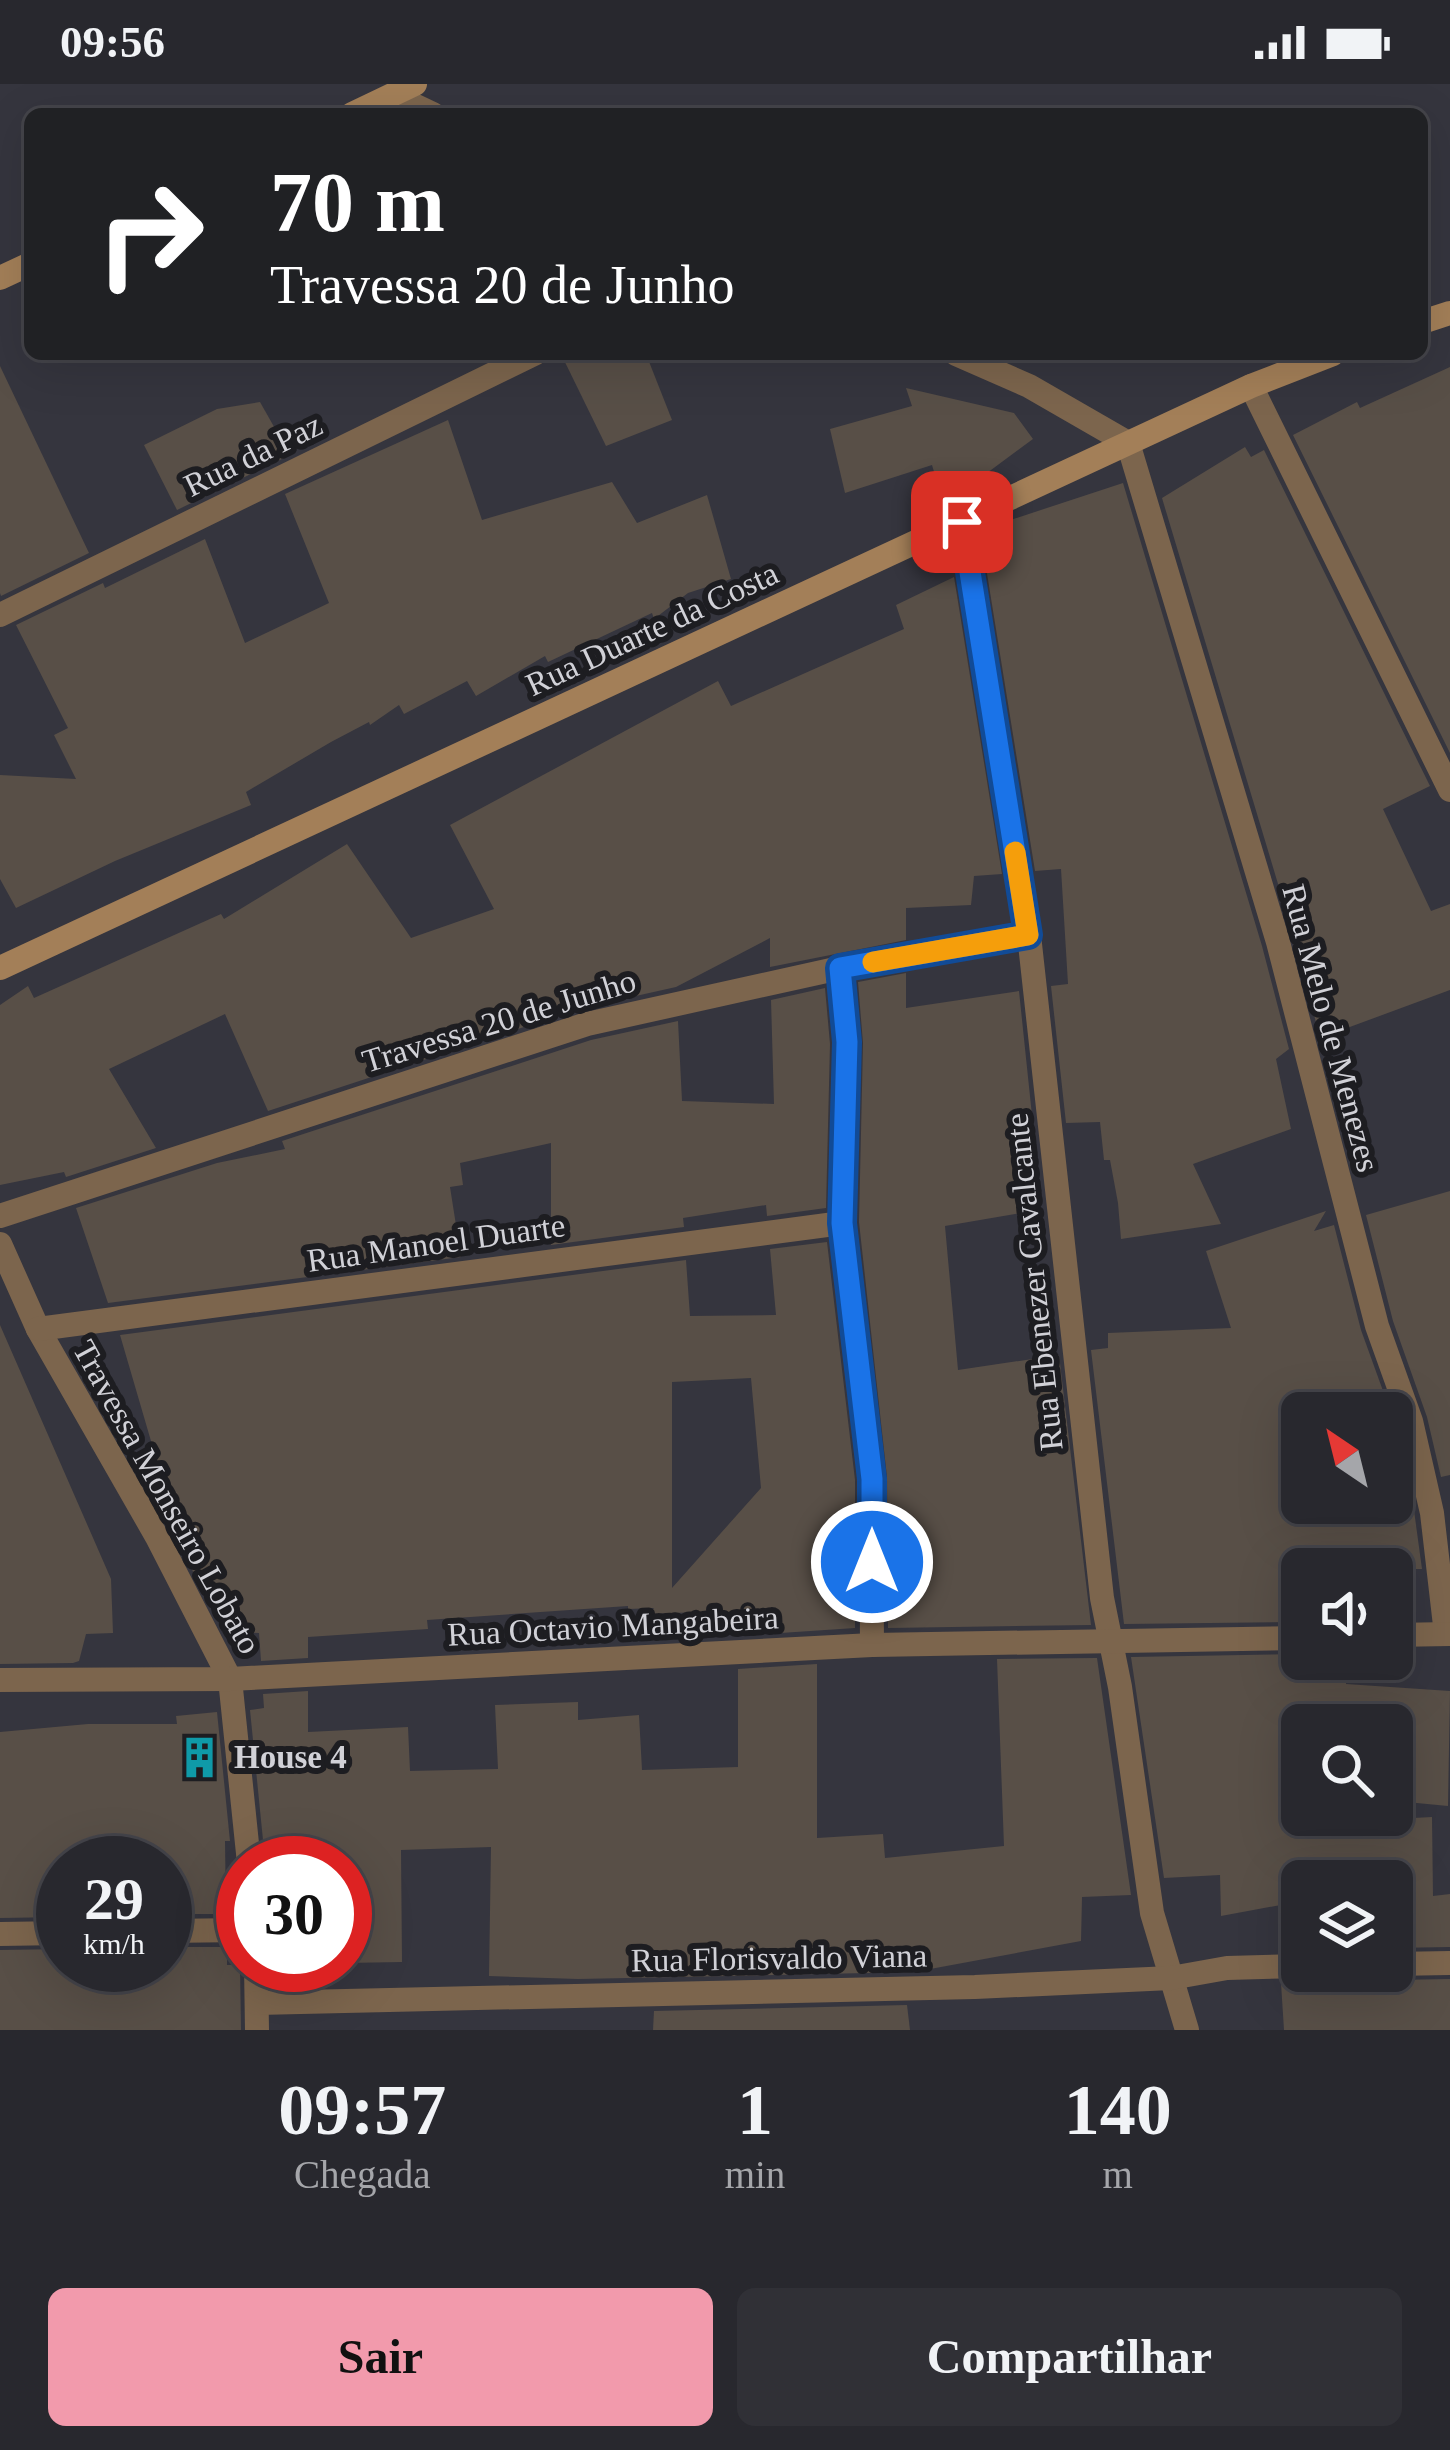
<!DOCTYPE html>
<html lang="pt">
<style>
body{margin:0;font-family:Georgia,serif;background:#303036;color:#f1f3f6;height:100vh;display:flex;flex-direction:column;font-size:45px;white-space:nowrap}
*{box-sizing:border-box;margin:0}
p{font-size:39px;color:#a5a6aa}
.icon{flex:none;width:66px;height:66px;fill:none;stroke:currentColor;stroke-width:2;stroke-linecap:round;stroke-linejoin:round}
.map{position:relative;height:1946px;overflow:hidden}
.panel{display:flex;flex-direction:column;background:#28282e;flex:1}
.panel>*{flex:none}
.top-card{position:absolute;left:24px;top:24px;width:1404px;height:252px;border-radius:18px;box-shadow:0 12px 48px #0002,0 0 0 3px #44444a;background:#202124;color:#fff;overflow:hidden}
.needle{width:78px;rotate:325deg}
.buttons{position:absolute;left:1281px;top:1308px;display:grid;gap:24px}
.buttons a{display:grid;place-items:center;width:132px;height:132px;border-radius:18px;background:#28282e;box-shadow:0 12px 48px #0002,0 0 0 3px #44444a;font-size:60px}
.speed{position:absolute;left:36px;top:1752px;display:flex;gap:24px;font-size:60px;font-weight:700;text-align:center}
.speed>*{display:grid;place-content:center;width:156px;height:156px;border-radius:50%;background:#28282e;box-shadow:0 12px 48px #0002,0 0 0 3px #44444a;line-height:1}
.speed small{font-size:30px;font-weight:400}
.speed .limit{border:18px solid #d22;background:#fff;color:#111}
.pin{position:absolute;display:grid;place-items:center;width:102px;height:102px;color:#fff;margin:-51px;border-radius:24px;box-shadow:0 6px 18px #0006}
.me{position:absolute;width:132px;margin:-66px;rotate:0deg;stroke-linejoin:round;filter:drop-shadow(0 0 9px #0008)}
.turn{display:flex;align-items:center;gap:42px;height:252px;padding:0 48px;font-size:54px}
.turn .icon{width:156px;height:156px;stroke-width:2.5}
.turn b{display:block;font-size:84px;line-height:102px}
.eta{display:flex;justify-content:space-evenly;align-items:center;height:204px;text-align:center}
.eta b{font-size:72px;font-weight:800;line-height:84px}
.primary-button{display:flex;gap:24px;margin-top:auto;padding:24px 48px}
.primary-button a{flex:1;height:138px;border-radius:18px;background:#f29aac;color:#111;font-size:48px;font-weight:800;line-height:138px;text-align:center}
.primary-button a+a{background:#303036;color:#f1f3f6}
.status{display:flex;justify-content:space-between;align-items:center;height:84px;padding:0 60px;background:#28282e;direction:ltr}
.status svg{height:33px;fill:currentColor}
.map>svg:first-child{display:block}
.building{fill:#584f47;fill-rule:evenodd}
.lines{fill:none;stroke-linecap:round;stroke-linejoin:round}
.minor{stroke:#7c654d;stroke-width:24}
.secondary{stroke:#a37f58;stroke-width:24}
.route-casing{stroke:#114b97;stroke-width:30}
.route{stroke:#1a73e8;stroke-width:21}
.slow{stroke:#f59e0b;stroke-width:21}
.labels{text-anchor:middle;dominant-baseline:central;stroke-width:12;stroke-linejoin:round;paint-order:stroke}
.street-label{font-size:33px;fill:#d1d1d7;stroke:#1d1d21}
.poi-label{font-size:33px;font-weight:bold;fill:#d1d1d7;stroke:#1d1d21;text-anchor:start}
</style>
<div class="status"><b>09:56</b><svg viewBox="0 0 49 12"><path d="M0 12V9h3v3zM5 12V6h3v6zM10 12V3h3v9zM15 12V0h3v12zM26 1h20v11H26zM47 4h2v5h-2z"/></svg></div>
<div class="map">
<svg width="1450" height="1946" viewBox="0 0 1450 1946">
<rect width="100%" height="100%" fill="#35353e"/>
<!-- building -->
<g class="building">
<polygon points="561,270 646,270 672,336 606,362"/>
<polygon points="0,282 89,469 1,512 0,509"/>
<polygon points="1450,283 1450,669 1293,351 1357,318 1360,324"/>
<polygon points="906,304 1014,329 1033,355 956,412 951,397 938,401 932,381 845,409 830,345 912,322"/>
<polygon points="260,318 290,371 177,426 144,361 217,325"/>
<polygon points="448,336 482,436 612,398 637,439 707,411 731,495 688,509 654,535 652,529 548,578 545,572 476,612 467,597 404,630 399,621 370,641 369,638 331,658 246,708 251,721 115,777 16,824 0,795 0,691 76,695 54,651 68,644 16,541 103,499 105,504 205,455 245,559 329,519 285,410"/>
<polygon points="1245,363 1251,373 1264,366 1430,702 1383,725 1431,827 1450,820 1450,906 1320,954 1294,853 1162,414"/>
<polygon points="1123,399 1262,862 1289,965 1276,975 1291,1045 1193,1080 1221,1140 1121,1155 1118,1119 1110,1076 1104,1076 1100,1038 1066,1039 1051,902 1068,900 1061,785 1035,787 980,446"/>
<polygon points="954,493 1002,790 974,792 971,821 906,824 906,856 770,883 770,854 676,903 582,924 268,1027 225,930 109,985 156,1064 66,1093 64,1088 0,1101 0,921 28,902 34,914 221,830 224,835 347,760 411,854 494,825 450,741 718,597 731,622 904,545 896,521"/>
<polygon points="906,889 906,924 1019,907 1033,1041 1015,1042 1021,1129 945,1142 958,1286 1059,1271 1091,1541 888,1544 887,1393 859,1138 863,959 858,898"/>
<polygon points="825,904 830,960 826,1124 767,1132 766,1121 683,1134 684,1143 551,1161 551,1059 460,1079 463,1101 450,1103 461,1173 108,1219 76,1124 217,1079 285,1065 282,1057 591,956 678,937 682,1017 774,1020 771,916"/>
<polygon points="1450,1107 1450,1391 1441,1393 1427,1333 1393,1237 1366,1131"/>
<polygon points="1326,1127 1314,1147 1334,1141 1361,1246 1391,1329 1302,1329 1302,1419 1413,1419 1422,1485 1302,1485 1302,1538 1124,1540 1091,1266 1108,1264 1108,1249 1231,1244 1206,1167"/>
<path d="M827,1158L855,1396V1544L738,1552V1538L722,1536L723,1527L649,1530L654,1524L628,1525V1522L427,1536L428,1545L308,1553V1574L261,1577L259,1549L224,1548L184,1470L120,1251L686,1176L690,1232L776,1231L770,1165ZM751,1294L761,1404L672,1504V1298Z"/>
<polygon points="0,1241 111,1495 113,1549 86,1550 79,1577 73,1579 0,1580"/>
<polygon points="1392,1333 1408,1399 1392,1403"/>
<polygon points="1302,1570 1302,1596 1346,1593 1346,1600 1450,1607 1448,1722 1396,1717 1399,1641 1302,1641 1302,1740 1432,1733 1433,1812 1450,1810 1450,1863 1392,1864 1392,1797 1302,1797 1302,1817 1221,1832 1220,1791 1164,1794 1131,1573"/>
<polygon points="1097,1574 1131,1811 1082,1813 1081,1857 914,1888 578,1895 489,1892 491,1763 401,1766 402,1878 345,1879 345,1771 322,1773 321,1756 263,1756 250,1626 264,1624 263,1610 308,1607 308,1648 408,1643 410,1687 498,1685 495,1621 578,1618 578,1636 639,1631 642,1686 738,1683 738,1585 817,1580 817,1754 883,1750 885,1774 1004,1762 997,1575"/>
<polygon points="217,1628 230,1757 225,1757 226,1830 171,1830 170,1779 63,1779 63,1833 0,1834 0,1648 88,1640 177,1640 176,1632"/>
<polygon points="172,1863 227,1863 227,1881 240,1881 241,1946 0,1946 0,1866 63,1865 63,1881 165,1881 165,1870 172,1870"/>
<polygon points="1450,1895 1450,1946 1284,1946 1281,1899 1307,1897 1392,1906 1392,1896"/>
<polygon points="907,1921 910,1946 653,1946 654,1927"/>
</g>
<g class="lines">
<!-- minor -->
<g class="minor">
<polyline points="393,11 433,30"/>
<polyline points="956,270 1029,302 1128,359 1278,858 1377,1242 1411,1337 1432,1429 1446,1550"/>
<polyline points="1251,302 1450,706"/>
<polyline points="962,438 1029,851 1102,1514 1120,1603 1152,1829 1187,1946"/>
<polyline points="0,531 534,270"/>
<polyline points="840,884 847,959 842,1139 871,1395 872,1561"/>
<polyline points="0,1132 587,940 840,884 1029,851"/>
<polyline points="0,1160 38,1245 157,1453 230,1595 249,1779"/>
<polyline points="38,1245 842,1139"/>
<polyline points="1392,1551 1450,1550"/>
<polyline points="0,1596 230,1595 872,1561 1302,1554"/>
<polyline points="165,1847 243,1846"/>
<polyline points="0,1850 63,1849"/>
<polyline points="1392,1880 1450,1879"/>
<polyline points="256,1881 257,1946"/>
<polyline points="257,1919 975,1903 1171,1894 1227,1884 1302,1882"/>
</g>
<!-- secondary -->
<g class="secondary">
<polyline points="352,30 415,0"/>
<polyline points="0,194 30,180"/>
<polyline points="1422,238 1450,229"/>
<polyline points="0,884 1251,302 1333,270"/>
</g>
</g>
<g class="lines">
<defs>
<polyline id="route" points="872,1478 872,1395 842,1139 847,958 840,884 1028,851 962,438"/>
</defs>
<!-- route casing -->
<use href="#route" class="route-casing"/>
<!-- route -->
<use href="#route" class="route"/>
<!-- slow -->
<polyline class="slow" points="873,878 1028,851 1015,768"/>
</g>
<!-- icons -->
<defs>
<symbol id="building-bare" viewBox="-9 -9 18 18"><path d="M-4-6H4V6H1V3H-1V6H-4ZM-2.5-4.3h1.7v1.8h-1.7ZM.8-4.3h1.7v1.8H.8ZM-2.5-1h1.7V.8h-1.7ZM.8-1h1.7V.8H.8Z" fill="#0f9aa8" stroke="#1d1d21" stroke-width="2.5" paint-order="stroke"/></symbol>
</defs>
<g fill-rule="evenodd">
<use href="#building-bare" x="170" y="1644" width="59" height="59"/>
</g>
<g class="labels">
<!-- street labels -->
<g class="street-label">
<text transform="translate(253 371) rotate(-26)">Rua da Paz</text>
<text transform="translate(652 545) rotate(-25)">Rua Duarte da Costa</text>
<text transform="translate(499 937) rotate(-17)">Travessa 20 de Junho</text>
<text transform="translate(1331 944) rotate(75)">Rua Melo de Menezes</text>
<text transform="translate(436 1159) rotate(-8)">Rua Manoel Duarte</text>
<text transform="translate(1034 1198) rotate(-96)">Rua Ebenezer Cavalcante</text>
<text transform="translate(167 1413) rotate(61)">Travessa Monseiro Lobato</text>
<text transform="translate(613 1542) rotate(-3)">Rua Octavio Mangabeira</text>
<text transform="translate(779 1874) rotate(-1)">Rua Florisvaldo Viana</text>
</g>
<!-- poi labels -->
<g class="poi-label">
<text x="234" y="1673">House 4</text>
</g>
</g>
</svg>
<div class="buttons">
<a><svg class="needle" viewBox="-14 -14 28 28"><path d="M0-13l5 13h-10z" fill="#e53935"/><path d="M0 13l5-13h-10z" fill="#a5a6aa"/></svg></a>
<a><svg class="icon" aria-label="sound" viewBox="0 0 24 24"><path d="M4 9h4l5-4v14l-5-4H4zM17 9q2 3 0 6"/></svg></a>
<a><svg class="icon" aria-label="search" viewBox="0 0 24 24"><circle cx="10" cy="10" r="6"/><path d="M15 15l6 6"/></svg></a>
<a><svg class="icon" aria-label="layers" viewBox="0 0 24 24"><path d="M12 4l9 5-9 5-9-5zM3 14l9 5 9-5"/></svg></a>
</div>
<div class="speed"><div>29<small>km/h</small></div><div class="limit">30</div></div>
<div class="pin" style="left:962px;top:438px;background:#d93025"><svg class="icon" aria-label="arrive" viewBox="0 0 24 24"><path d="M6 21V4h12l-3 4 3 4H6"/></svg></div>
<svg class="me" style="left:872px;top:1478px" viewBox="-20 -20 40 40"><circle r="17" fill="#1a73e8" stroke="#fff" stroke-width="3"/><path d="M0-11L8 9 0 5-8 9z" fill="#fff"/></svg>
<div class="top-card">
<div class="turn"><svg class="icon" aria-label="right" viewBox="0 0 24 24"><path d="M7 20v-9h11M14 6l5 5-5 5"/></svg><div><b>70 m</b>Travessa 20 de Junho</div></div>
</div>
</div>
<section class="panel">
<div class="eta">
<div><b>09:57</b><p>Chegada</p></div>
<div><b>1</b><p>min</p></div>
<div><b>140</b><p>m</p></div>
</div>
<div class="primary-button"><a>Sair</a><a>Compartilhar</a></div>
</section>
